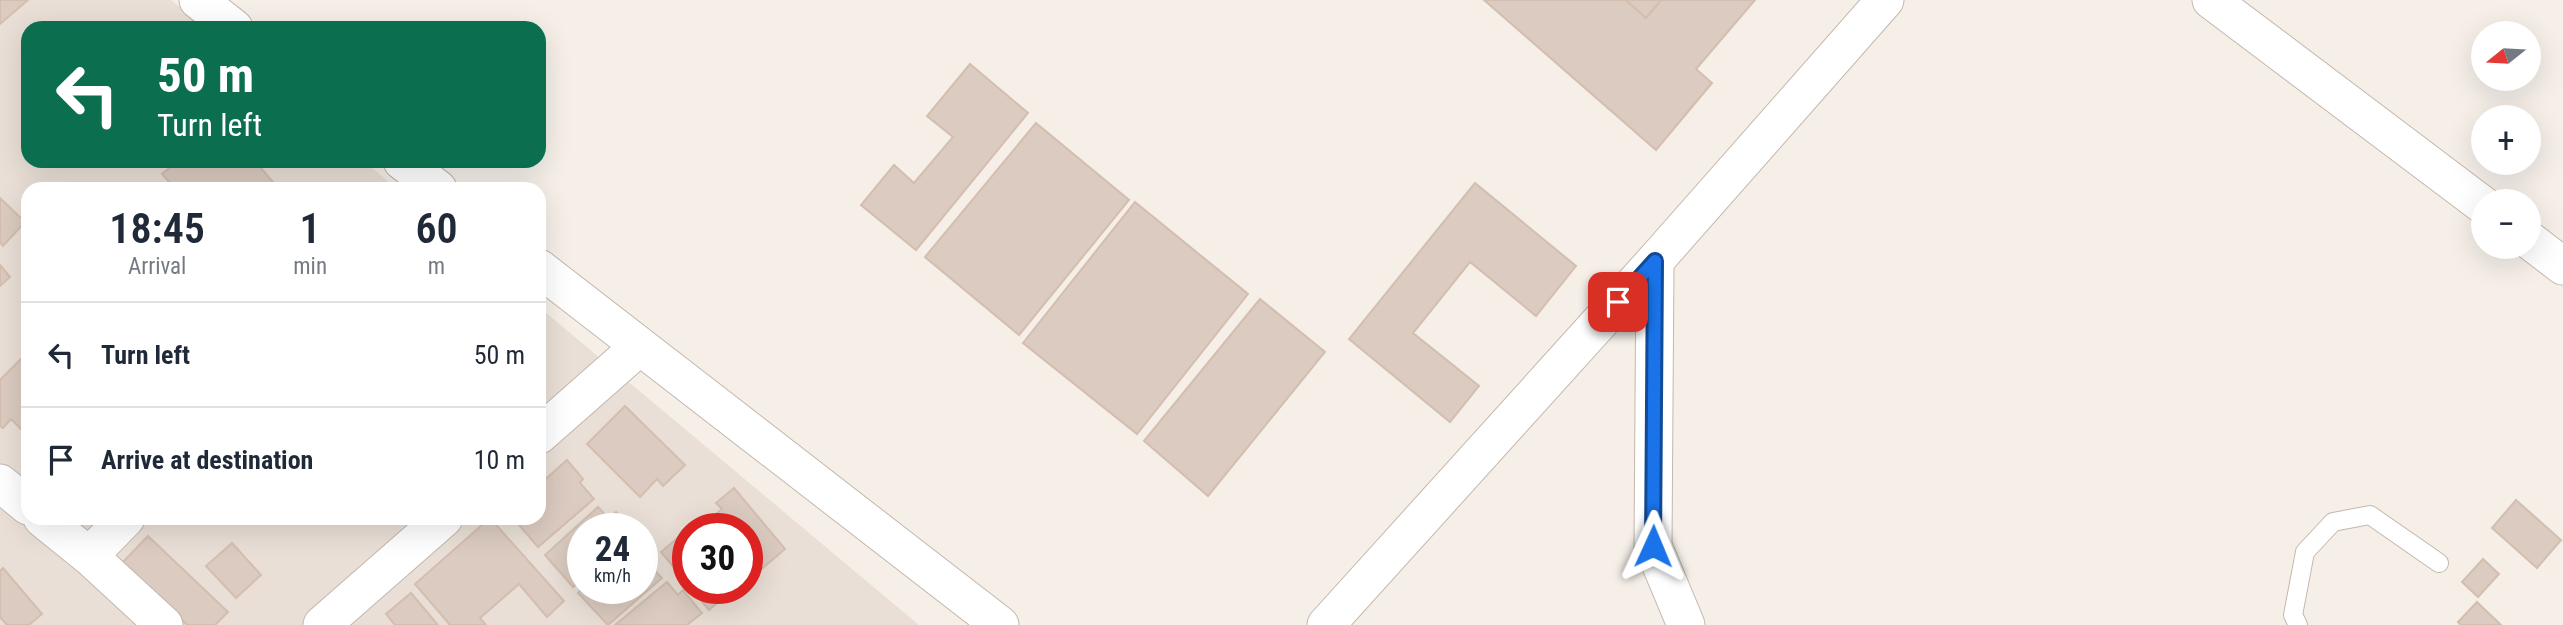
<!DOCTYPE html>
<meta charset="utf-8">
<style>
body{margin:0;font-family:"Roboto Condensed",sans-serif;background:#f2f2f3;color:#1f2937;height:100vh;display:flex;flex-direction:column;font-size:26px;white-space:nowrap}
*{box-sizing:border-box;margin:0}
p{font-size:23px;color:#747a83}
.icon{flex:none;width:38px;height:38px;fill:none;stroke:currentColor;stroke-width:2;stroke-linecap:round;stroke-linejoin:round}
.map{position:relative;flex:1;overflow:hidden}
.sheet{position:absolute;left:21px;top:182px;width:525px;height:343px;display:flex;flex-direction:column;background:#fff;border-radius:21px;box-shadow:0 7px 28px #0002}
.sheet>*{flex:none}
.guide{position:absolute;left:21px;top:21px;width:525px;height:147px;border-radius:21px;box-shadow:0 7px 28px #0002;background:#0b6e4f;color:#fff;overflow:hidden}
.needle{width:46px;rotate:252deg}
.buttons{position:absolute;left:2471px;top:21px;display:grid;gap:14px}
.buttons a{display:grid;place-items:center;width:70px;height:70px;border-radius:50%;background:#fff;box-shadow:0 7px 28px #0002;font-size:35px}
.speed{position:absolute;left:567px;top:513px;display:flex;gap:14px;font-size:35px;font-weight:700;text-align:center}
.speed>*{display:grid;place-content:center;width:91px;height:91px;border-radius:50%;background:#fff;box-shadow:0 7px 28px #0002;line-height:1}
.speed small{font-size:18px;font-weight:400}
.speed .limit{border:10px solid #d22;background:#fff;color:#111}
.pin{position:absolute;display:grid;place-items:center;width:60px;height:60px;color:#fff;margin:-30px;border-radius:14px;box-shadow:0 4px 10px #0006}
.me{position:absolute;width:77px;margin:-38px;rotate:1deg;stroke-linejoin:round;filter:drop-shadow(0 0 5px #0008)}
.turn{display:flex;align-items:center;gap:24px;height:147px;padding:0 21px;font-size:32px}
.turn .icon{width:91px;height:91px;stroke-width:2.5}
.turn b{display:block;font-size:49px;line-height:60px}
.eta{display:flex;justify-content:space-evenly;align-items:center;height:119px;text-align:center}
.eta b{font-size:42px;font-weight:600;line-height:49px}
ul{padding:0;list-style:none}
li{display:flex;align-items:center;gap:21px;height:105px;padding:0 21px;border-top:2px solid #e0e1e3}
li div{flex:1}
li b{display:block;font-size:26px}
li em{font-style:normal}
.map>svg:first-child{display:block}
.residential{fill:#e9dfd6;fill-rule:evenodd}
.building{fill:#dbcbc0;stroke:#d3beb0;stroke-width:2}
.lines{fill:none;stroke-linecap:round;stroke-linejoin:round}
.service-casing{stroke:#c4b7ad;stroke-width:20}
.minor-casing{stroke:#c4b7ad;stroke-width:39}
.service{stroke:#fff;stroke-width:18}
.minor{stroke:#fff;stroke-width:37}
.route-casing{stroke:#114b97;stroke-width:18}
.route{stroke:#1a73e8;stroke-width:12}
</style>
<div class="map">
<svg width="2563" height="625" viewBox="0 0 2563 625">
<rect width="100%" height="100%" fill="#f5efe8"/>
<!-- residential -->
<path class="residential" d="M0,0H171L205,28H28V161H364L397,189H28V518H539V307L919,625H0ZM583,528H642V588H583ZM688,528H747V588H688Z"/>
<!-- building -->
<g class="building">
<polygon points="0,0 28,0 0,24"/>
<polygon points="1484,0 1626,0 1646,18 1661,0 1755,0 1696,69 1712,83 1656,150"/>
<polygon points="1626,0 1661,0 1646,18"/>
<polygon points="970,64 1028,113 916,250 861,205 894,165 914,183 953,137 927,116"/>
<polygon points="1036,123 1129,200 1019,335 925,257"/>
<polygon points="178,161 255,161 279,189 175,189 162,174"/>
<polygon points="1475,183 1576,266 1536,316 1470,262 1413,333 1479,386 1450,422 1349,339"/>
<polygon points="0,198 25,222 3,246 0,242"/>
<polygon points="1135,202 1248,294 1137,434 1023,343"/>
<polygon points="0,265 10,277 0,286"/>
<polygon points="1260,299 1325,352 1208,496 1144,441"/>
<polygon points="22,358 28,364 28,436 11,419 3,428 0,426 0,380"/>
<polygon points="625,406 685,465 663,486 657,479 640,497 587,444"/>
<polygon points="567,460 583,479 580,483 594,499 538,547 513,518 539,518 539,485"/>
<polygon points="734,488 785,549 750,579 747,576 747,528 708,528 704,524 722,509 716,503"/>
<polygon points="2516,500 2561,540 2537,568 2492,528"/>
<polygon points="598,507 608,518 616,512 631,528 583,528 583,578 573,587 545,555"/>
<polygon points="490,518 564,601 547,617 519,584 480,618 486,625 450,625 415,584"/>
<polygon points="681,535 684,538 688,535 688,584 661,552"/>
<polygon points="148,536 228,612 215,625 187,625 123,562"/>
<polygon points="642,542 657,558 649,565 662,578 608,625 578,593 583,588 642,588"/>
<polygon points="232,543 261,575 236,598 206,566"/>
<polygon points="2483,559 2499,574 2478,597 2462,582"/>
<polygon points="3,568 42,614 29,625 7,625 0,617 0,571"/>
<polygon points="667,582 678,595 683,590 702,613 687,625 615,625"/>
<polygon points="691,588 734,588 709,610"/>
<polygon points="411,593 438,625 395,625 386,614"/>
<polygon points="2477,602 2501,625 2461,625 2458,622"/>
</g>
<g class="lines">
<defs>
<polyline id="service" points="2298,625 2293,615 2305,552 2333,522 2370,515 2439,563"/>
<g id="minor">
<polyline points="198,0 234,28"/>
<polyline points="2211,0 2483,205"/>
<polyline points="402,161 438,189"/>
<polyline points="2529,240 2563,266"/>
<polyline points="1655,261 1653,546 1686,625"/>
<polyline points="539,268 1000,625"/>
<polyline points="539,435 639,347"/>
<polyline points="0,483 28,506"/>
<polyline points="42,518 89,556 164,625"/>
<polyline points="89,556 126,518"/>
<polyline points="322,625 444,518"/>
<polyline points="1326,625 1655,261 1885,0"/>
</g>
</defs>
<!-- service casing -->
<use href="#service" class="service-casing"/>
<!-- minor casing -->
<use href="#minor" class="minor-casing"/>
<!-- service -->
<use href="#service" class="service"/>
<!-- minor -->
<use href="#minor" class="minor"/>
</g>
<g class="lines">
<defs>
<polyline id="route" points="1618,302 1655,261 1653,546"/>
</defs>
<!-- route casing -->
<use href="#route" class="route-casing"/>
<!-- route -->
<use href="#route" class="route"/>
</g>
</svg>
<div class="buttons">
<a><svg class="needle" viewBox="-14 -14 28 28"><path d="M0-13l5 13h-10z" fill="#e53935"/><path d="M0 13l5-13h-10z" fill="#747a83"/></svg></a>
<a>+</a>
<a>−</a>
</div>
<div class="speed"><div>24<small>km/h</small></div><div class="limit">30</div></div>
<div class="pin" style="left:1618px;top:302px;background:#d93025"><svg class="icon" aria-label="arrive" viewBox="0 0 24 24"><path d="M6 21V4h12l-3 4 3 4H6"/></svg></div>
<svg class="me" style="left:1653px;top:546px" viewBox="-20 -20 40 40"><path d="M0-17L14 15 0 8-14 15z" fill="#1a73e8" stroke="#fff" stroke-width="4"/></svg>
<div class="guide">
<div class="turn"><svg class="icon" aria-label="left" viewBox="0 0 24 24"><path d="M17 20v-9H6M10 6l-5 5 5 5"/></svg><div><b>50 m</b>Turn left</div></div>
</div>
<section class="sheet">
<div class="eta">
<div><b>18:45</b><p>Arrival</p></div>
<div><b>1</b><p>min</p></div>
<div><b>60</b><p>m</p></div>
</div>
<ul>
<li><svg class="icon" aria-label="left" viewBox="0 0 24 24"><path d="M17 20v-9H6M10 6l-5 5 5 5"/></svg><div><b>Turn left</b></div><em>50 m</em></li>
<li><svg class="icon" aria-label="arrive" viewBox="0 0 24 24"><path d="M6 21V4h12l-3 4 3 4H6"/></svg><div><b>Arrive at destination</b></div><em>10 m</em></li>
</ul>
</section>
</div>
